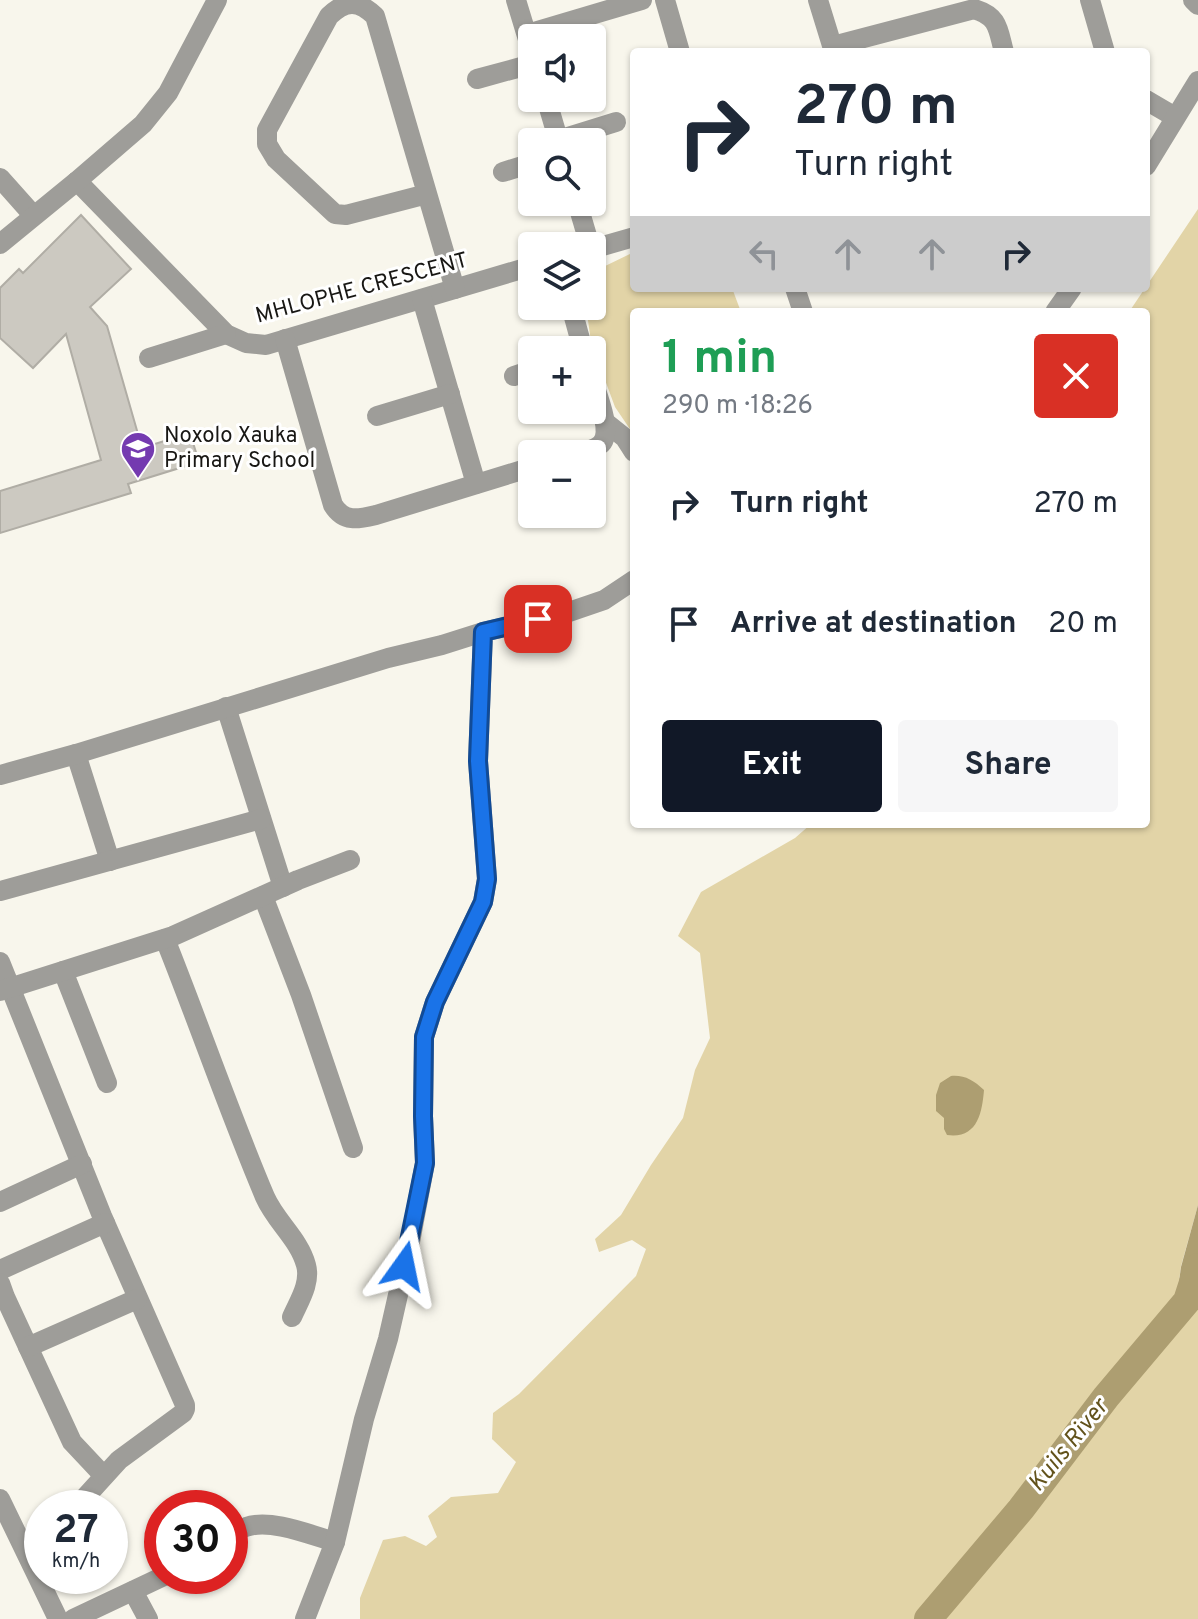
<!DOCTYPE html>
<meta charset="utf-8">
<style>
body{margin:0;font-family:Overpass,sans-serif;background:#f6f6f7;color:#1f2937;height:100vh;display:flex;flex-direction:column;font-size:30px;white-space:nowrap}
*{box-sizing:border-box;margin:0}
p{font-size:26px;color:#747a83}
.icon{flex:none;width:44px;height:44px;fill:none;stroke:currentColor;stroke-width:2;stroke-linecap:round;stroke-linejoin:round}
.map{position:relative;flex:1;overflow:hidden}
.side{position:absolute;left:630px;top:308px;width:520px;height:520px;display:flex;flex-direction:column;background:#fff;border-radius:8px;box-shadow:0 2px 6px #0004}
.side>*{flex:none}
.top-card{position:absolute;left:630px;top:48px;width:520px;height:244px;border-radius:8px;box-shadow:0 2px 6px #0004;background:#fff;color:#1f2937;overflow:hidden}
.buttons{position:absolute;left:518px;top:24px;display:grid;gap:16px}
.buttons a{display:grid;place-items:center;width:88px;height:88px;border-radius:8px;background:#fff;box-shadow:0 2px 6px #0004;font-size:40px}
.speed{position:absolute;left:24px;top:1490px;display:flex;gap:16px;font-size:40px;font-weight:700;text-align:center}
.speed>*{display:grid;place-content:center;width:104px;height:104px;border-radius:50%;background:#fff;box-shadow:0 2px 6px #0004;line-height:1}
.speed small{font-size:20px;font-weight:400}
.speed .limit{border:12px solid #d22;background:#fff;color:#111}
.pin{position:absolute;display:grid;place-items:center;width:68px;height:68px;color:#fff;margin:-34px;border-radius:16px;box-shadow:0 4px 12px #0006}
.me{position:absolute;width:88px;margin:-44px;rotate:12deg;stroke-linejoin:round;filter:drop-shadow(0 0 6px #0008)}
.turn{display:flex;align-items:center;gap:28px;height:168px;padding:0 32px;font-size:36px}
.turn .icon{width:104px;height:104px;stroke-width:2.5}
.turn b{display:block;font-size:56px;line-height:68px}
.lanes{display:flex;align-items:center;height:76px;padding:0 32px;background:#0003;justify-content:center;gap:40px;direction:ltr}
.lanes .off{opacity:.35}
.round{display:grid;place-items:center;flex:none;width:84px;height:84px;border-radius:8px;background:#f6f6f7}
.overview{display:flex;align-items:center;justify-content:space-between;height:136px;padding:0 32px}
h1{font-size:48px;font-weight:700;line-height:60px;color:#1e9e55}
.button{display:flex;gap:16px;margin-top:auto;padding:16px 32px}
.button a{flex:1;height:92px;border-radius:8px;background:#111827;color:#fff;font-size:32px;font-weight:700;line-height:92px;text-align:center}
.button a+a{background:#f6f6f7;color:#1f2937}
ul{padding:0;list-style:none}
li{display:flex;align-items:center;gap:24px;height:120px;padding:0 32px}
li div{flex:1}
li b{display:block;font-size:30px}
li em{font-style:normal}
.map>svg:first-child{display:block}
.green{fill:#e2d4a7}
.water{fill:#ad9e71}
.lines{fill:none;stroke-linecap:round;stroke-linejoin:round}
.river{stroke:#ad9e71;stroke-width:28}
.building{fill:#ccc9c1;stroke:#b0ada5;stroke-width:2}
.minor{stroke:#9e9d99;stroke-width:20}
.route-casing{stroke:#114b97;stroke-width:20}
.route{stroke:#1a73e8;stroke-width:14}
.labels{text-anchor:middle;dominant-baseline:central;stroke-width:6;stroke-linejoin:round;paint-order:stroke}
.street-label{font-size:22px;fill:#181714;stroke:#fff}
.poi-label{font-size:22px;fill:#181714;stroke:#fff;text-anchor:start}
.water-label{font-size:24px;font-style:italic;fill:#62521b;stroke:#fff}
</style>
<div class="map">
<svg width="1198" height="1619" viewBox="0 0 1198 1619">
<rect width="100%" height="100%" fill="#f8f6ec"/>
<!-- green -->
<g class="green">
<polygon points="1198,209 1198,1205 1181,1266 1176,1303 1192,1310 1198,1305 1198,1619 360,1619 360,1598 383,1540 405,1536 426,1546 437,1537 428,1516 451,1497 498,1493 516,1462 492,1439 493,1413 519,1394 636,1276 646,1249 632,1240 599,1252 595,1239 621,1215 651,1165 683,1118 695,1070 710,1038 700,953 678,936 701,892 795,838 811,824 1146,824 1146,312 1129,312"/>
<polygon points="634,252 634,288 732,288 741,312 634,312 634,435 615,407 591,342 586,306 592,306 592,278 599,269"/>
</g>
<!-- water -->
<g class="water">
<path d="M951,1076C965,1075 973,1080 984,1090C982,1114 977,1139 947,1135L944,1129V1118L936,1111V1095L940,1083Z"/>
<polygon points="1198,1205 1198,1305 1193,1310 1176,1303 1181,1267"/>
</g>
<g class="lines">
<!-- river -->
<polyline class="river" points="928,1619 1021,1509 1106,1397 1187,1301 1198,1267"/>
</g>
<!-- building -->
<polygon class="building" points="81,215 131,269 90,307 107,326 142,448 190,433 199,462 128,484 131,493 0,533 0,491 101,460 66,334 33,368 0,338 0,288 19,269 23,273"/>
<g class="lines">
<!-- minor -->
<g class="minor">
<polyline points="516,0 530,46"/>
<polyline points="665,0 680,52"/>
<polyline points="818,0 834,52"/>
<polyline points="1090,0 1105,52"/>
<polyline points="1193,0 1198,5"/>
<polyline points="527,34 642,0"/>
<path d="M833,46L974,9C999,16 998,30 1004,52"/>
<polyline points="477,79 532,64"/>
<polyline points="546,98 559,142"/>
<polyline points="1146,100 1175,117"/>
<polyline points="558,140 616,122"/>
<polyline points="1146,166 1198,81"/>
<polyline points="503,172 532,163"/>
<polyline points="0,178 33,215"/>
<polyline points="77,181 226,334 246,343 266,345 532,266"/>
<path d="M427,194L346,215L335,214L276,159L267,144V130L329,16C346,0 358,0 375,16L455,289"/>
<polyline points="577,202 590,246"/>
<polyline points="0,244 77,181 143,124 168,93 217,0"/>
<polyline points="592,249 634,237"/>
<polyline points="795,288 803,312"/>
<polyline points="422,299 476,484"/>
<polyline points="571,306 583,350"/>
<polyline points="1055,312 1072,288"/>
<path d="M285,339L333,505C344,523 359,519 376,515L532,467"/>
<polyline points="149,358 226,334"/>
<polyline points="514,376 532,370"/>
<polyline points="377,416 450,394"/>
<polyline points="605,422 625,438 634,452"/>
<path d="M576,454C583,452 595,450 601,444C613,432 597,394 592,379"/>
<polyline points="226,707 283,887"/>
<polyline points="76,754 110,861"/>
<polyline points="0,775 76,754 388,658 442,645 483,632 566,613 604,600 634,580"/>
<polyline points="0,891 261,819"/>
<polyline points="263,896 301,995 353,1148"/>
<path d="M165,939C199,1024 229,1112 265,1197C276,1222 299,1239 306,1265C311,1283 299,1301 292,1317"/>
<polyline points="0,962 102,1216 185,1405 185,1409 183,1413 119,1460 79,1504"/>
<polyline points="63,971 107,1083"/>
<polyline points="0,991 173,936 298,880 350,860"/>
<polyline points="0,1202 82,1164"/>
<polyline points="0,1270 105,1223"/>
<polyline points="0,1283 5,1297 72,1442 103,1475"/>
<polyline points="28,1347 137,1299"/>
<polyline points="0,1499 58,1619"/>
<path d="M230,1537C235,1534 241,1528 246,1527C270,1518 311,1535 335,1542"/>
<polyline points="133,1591 148,1619"/>
<polyline points="73,1619 164,1576"/>
<polyline points="305,1619 335,1542 364,1419 388,1339 410,1242 425,1163 423,1116 424,1037 435,1002 483,902 487,879 478,761 483,632"/>
</g>
</g>
<g class="lines">
<defs>
<polyline id="route" points="404,1266 425,1163 423,1116 424,1037 435,1002 483,902 487,879 478,761 483,632 538,619"/>
</defs>
<!-- route casing -->
<use href="#route" class="route-casing"/>
<!-- route -->
<use href="#route" class="route"/>
</g>
<!-- icons -->
<defs>
<symbol id="school-pin" viewBox="-11 -11 22 30"><path d="M0 17L-7.5 6A9.5 9.5 0 1 1 7.5 6Z" fill="#743ab0" stroke="#fff"/><path d="M0-5L7-2L0 1L-7-2ZM-4 1L0 2.5L4 1V4Q0 6-4 4Z" fill="#fff"/></symbol>
</defs>
<g fill-rule="evenodd">
<use href="#school-pin" x="118" y="429" width="40" height="54"/>
</g>
<g class="labels">
<!-- street labels -->
<g class="street-label">
<text transform="translate(362 289) rotate(-15)">MHLOPHE CRESCENT</text>
</g>
<!-- poi labels -->
<g class="poi-label">
<text x="164" y="436">Noxolo Xauka<tspan x="164" dy="25">Primary School</tspan></text>
</g>
<!-- water labels -->
<g class="water-label">
<text transform="translate(1069 1446) rotate(-51)">Kuils River</text>
</g>
</g>
</svg>
<div class="buttons">
<a><svg class="icon" aria-label="sound" viewBox="0 0 24 24"><path d="M4 9h4l5-4v14l-5-4H4zM17 9q2 3 0 6"/></svg></a>
<a><svg class="icon" aria-label="search" viewBox="0 0 24 24"><circle cx="10" cy="10" r="6"/><path d="M15 15l6 6"/></svg></a>
<a><svg class="icon" aria-label="layers" viewBox="0 0 24 24"><path d="M12 4l9 5-9 5-9-5zM3 14l9 5 9-5"/></svg></a>
<a>+</a>
<a>−</a>
</div>
<div class="speed"><div>27<small>km/h</small></div><div class="limit">30</div></div>
<div class="pin" style="left:538px;top:619px;background:#d93025"><svg class="icon" aria-label="arrive" viewBox="0 0 24 24"><path d="M6 21V4h12l-3 4 3 4H6"/></svg></div>
<svg class="me" style="left:404px;top:1266px" viewBox="-20 -20 40 40"><path d="M0-17L14 15 0 8-14 15z" fill="#1a73e8" stroke="#fff" stroke-width="4"/></svg>
<div class="top-card">
<div class="turn"><svg class="icon" aria-label="right" viewBox="0 0 24 24"><path d="M7 20v-9h11M14 6l5 5-5 5"/></svg><div><b>270 m</b>Turn right</div></div>
<div class="lanes"><svg class="icon off" aria-label="left" viewBox="0 0 24 24"><path d="M17 20v-9H6M10 6l-5 5 5 5"/></svg><svg class="icon off" aria-label="ahead" viewBox="0 0 24 24"><path d="M12 20V5M6 11l6-6 6 6"/></svg><svg class="icon off" aria-label="ahead" viewBox="0 0 24 24"><path d="M12 20V5M6 11l6-6 6 6"/></svg><svg class="icon" aria-label="right" viewBox="0 0 24 24"><path d="M7 20v-9h11M14 6l5 5-5 5"/></svg></div>
</div>
<section class="side">
<div class="overview"><div><h1>1 min</h1><p>290 m · 18:26</p></div><a class="round" style="background:#d93025;color:#fff"><svg class="icon" aria-label="close" viewBox="0 0 24 24"><path d="M6 6l12 12M18 6L6 18"/></svg></a></div>
<ul>
<li><svg class="icon" aria-label="right" viewBox="0 0 24 24"><path d="M7 20v-9h11M14 6l5 5-5 5"/></svg><div><b>Turn right</b></div><em>270 m</em></li>
<li><svg class="icon" aria-label="arrive" viewBox="0 0 24 24"><path d="M6 21V4h12l-3 4 3 4H6"/></svg><div><b>Arrive at destination</b></div><em>20 m</em></li>
</ul>
<div class="button"><a>Exit</a><a>Share</a></div>
</section>
</div>
